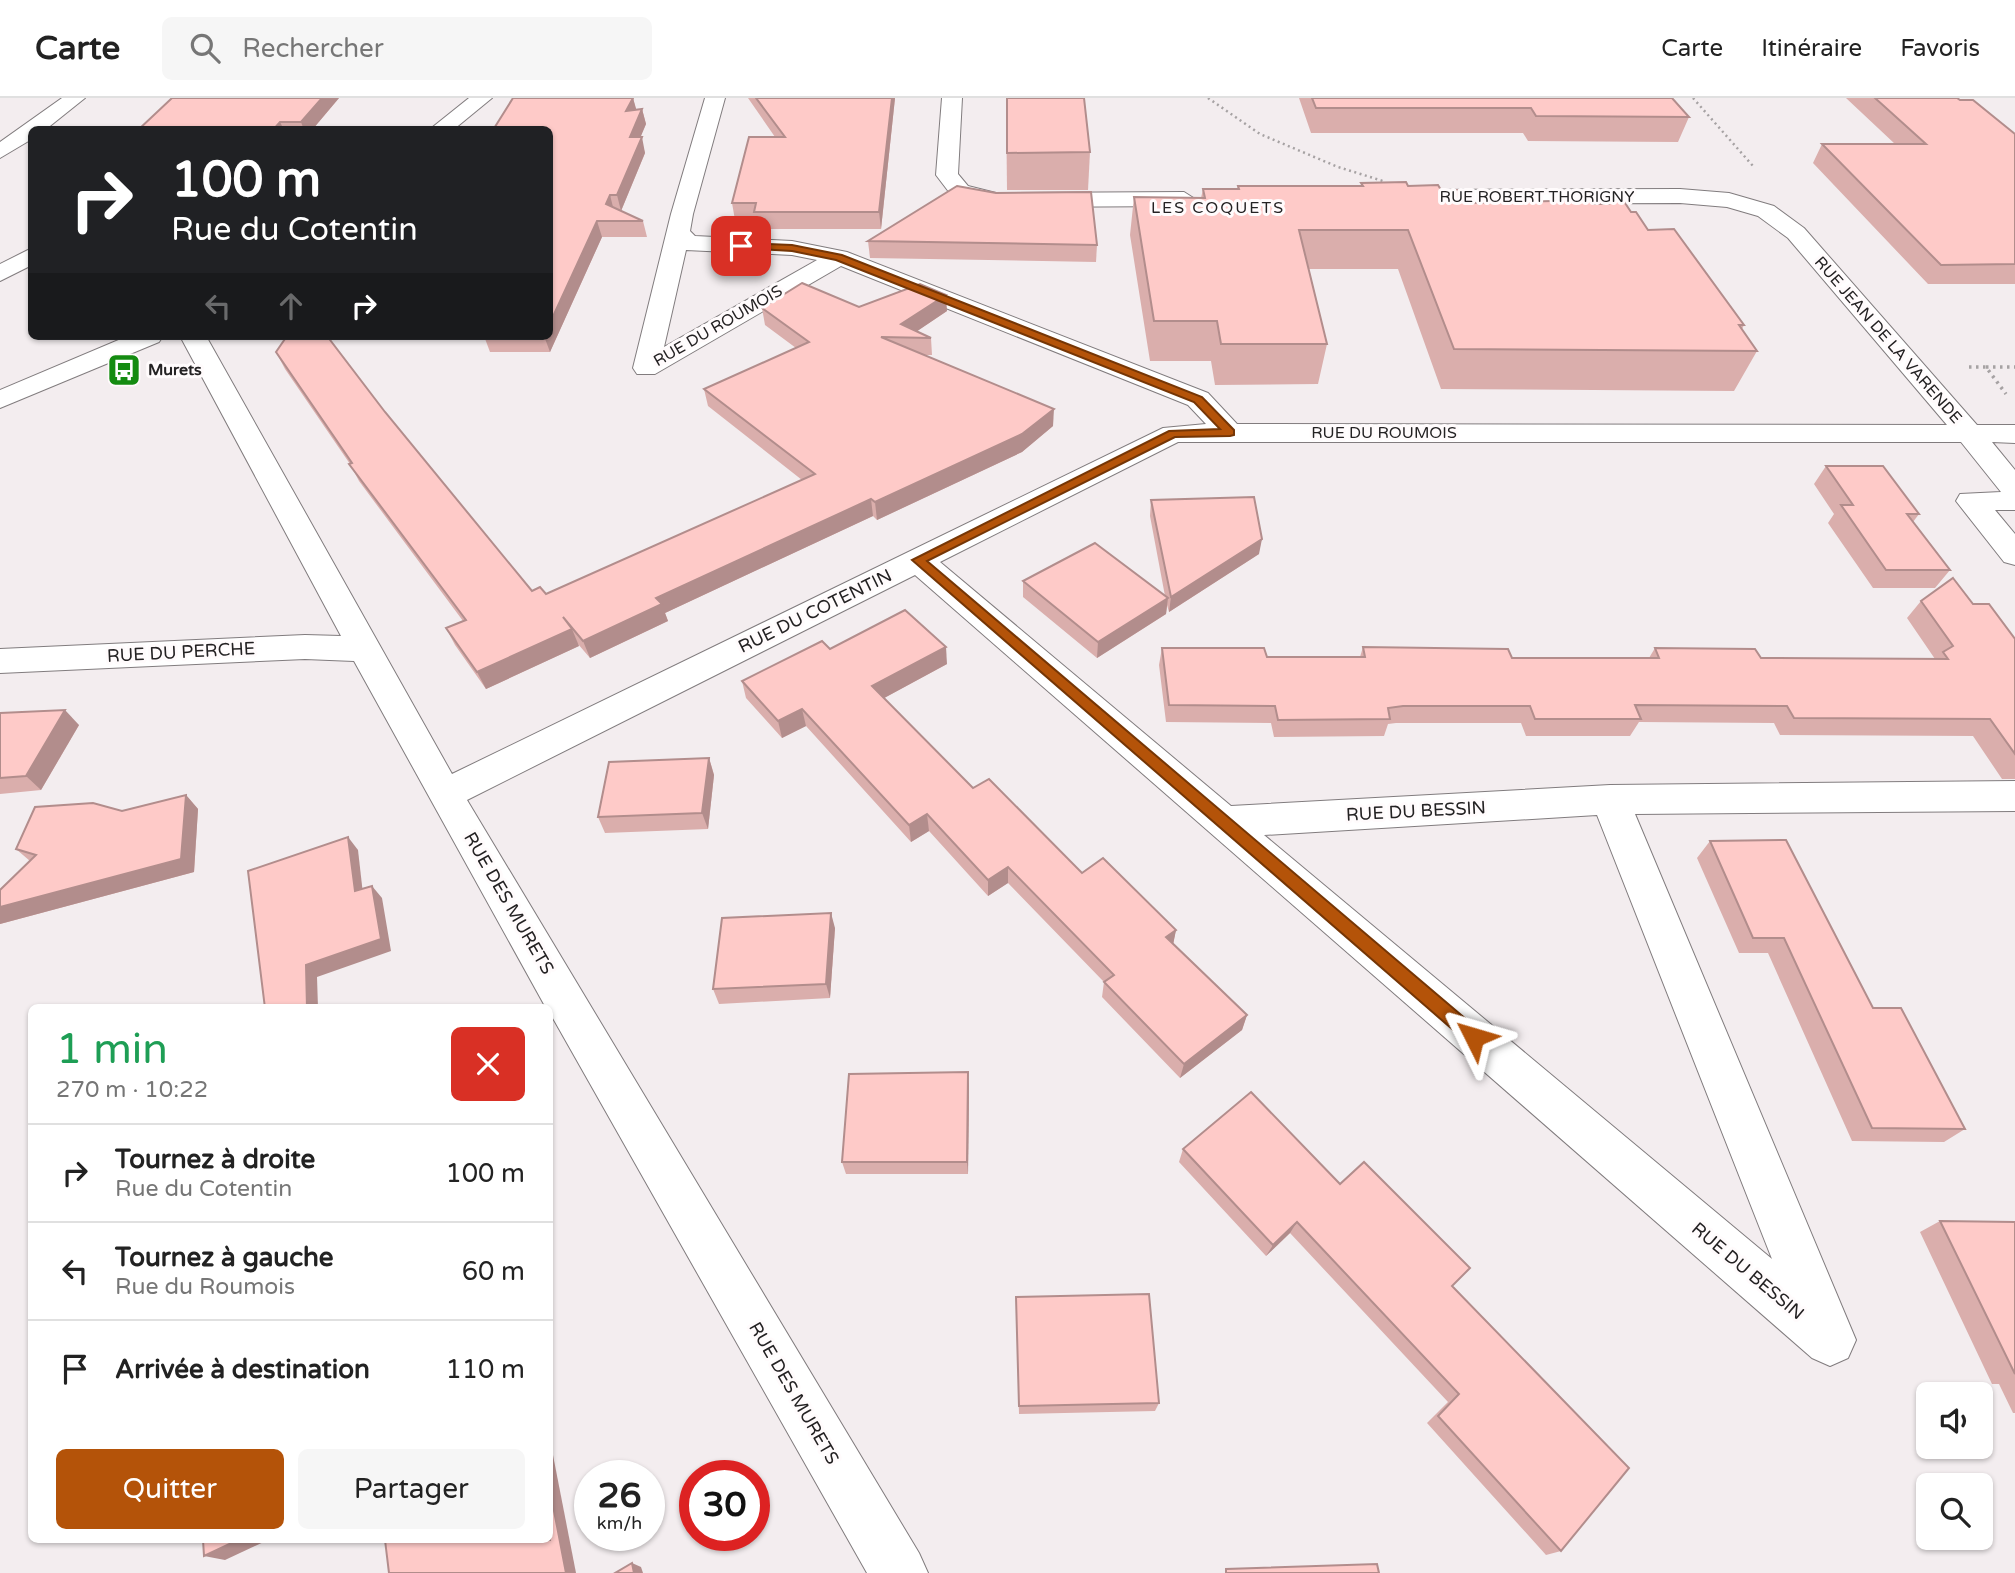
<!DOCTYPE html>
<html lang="fr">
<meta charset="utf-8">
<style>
body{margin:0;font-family:"Varela Round",sans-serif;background:#f6f6f6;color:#222;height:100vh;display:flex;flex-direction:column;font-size:26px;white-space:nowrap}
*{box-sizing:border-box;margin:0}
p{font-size:23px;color:#767676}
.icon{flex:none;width:38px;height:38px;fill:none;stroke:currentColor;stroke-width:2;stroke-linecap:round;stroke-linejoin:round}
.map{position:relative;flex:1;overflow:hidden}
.sheet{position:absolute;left:28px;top:906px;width:525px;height:539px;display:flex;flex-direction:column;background:#fff;border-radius:10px;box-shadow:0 2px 5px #0004}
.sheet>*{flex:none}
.banner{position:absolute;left:28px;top:28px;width:525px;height:214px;border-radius:10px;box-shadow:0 2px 5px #0004;background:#202124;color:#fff;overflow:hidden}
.fabs{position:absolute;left:1916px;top:1284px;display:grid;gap:14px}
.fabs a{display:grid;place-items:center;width:77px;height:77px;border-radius:10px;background:#fff;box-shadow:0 2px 5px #0004;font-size:35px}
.speed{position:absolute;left:574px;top:1362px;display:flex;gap:14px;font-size:35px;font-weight:700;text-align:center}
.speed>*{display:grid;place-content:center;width:91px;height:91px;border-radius:50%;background:#fff;box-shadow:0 2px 5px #0004;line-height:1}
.speed small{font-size:18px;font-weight:400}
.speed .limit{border:10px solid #d22;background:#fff;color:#111}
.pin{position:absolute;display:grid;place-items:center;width:60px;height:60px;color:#fff;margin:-30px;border-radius:14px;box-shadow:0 4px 10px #0006}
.me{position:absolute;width:77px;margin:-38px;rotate:310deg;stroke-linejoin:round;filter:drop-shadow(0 0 5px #0008)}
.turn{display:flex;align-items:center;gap:24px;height:147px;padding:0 28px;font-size:32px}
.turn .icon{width:91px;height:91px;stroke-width:2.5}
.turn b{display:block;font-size:49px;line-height:60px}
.lanes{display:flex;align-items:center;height:66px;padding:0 28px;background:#0003;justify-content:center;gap:35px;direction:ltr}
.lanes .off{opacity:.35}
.round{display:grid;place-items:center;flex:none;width:74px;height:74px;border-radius:10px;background:#f6f6f6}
.headline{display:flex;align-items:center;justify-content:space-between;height:119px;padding:0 28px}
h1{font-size:42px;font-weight:600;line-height:52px;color:#1e9e55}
.action{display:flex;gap:14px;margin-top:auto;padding:14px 28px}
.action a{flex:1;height:80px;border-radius:10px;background:#b45309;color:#fff;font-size:28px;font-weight:600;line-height:80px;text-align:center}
.action a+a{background:#f6f6f6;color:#222}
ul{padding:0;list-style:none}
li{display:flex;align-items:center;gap:21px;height:98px;padding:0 28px;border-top:2px solid #e0e0e0}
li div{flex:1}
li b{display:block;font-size:26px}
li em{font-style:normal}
header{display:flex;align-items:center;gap:42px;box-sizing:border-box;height:98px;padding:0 35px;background:#fff;border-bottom:2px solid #e0e0e0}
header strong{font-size:33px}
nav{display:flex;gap:38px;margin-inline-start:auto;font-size:24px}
.search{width:490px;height:63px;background:#f6f6f6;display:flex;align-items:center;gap:18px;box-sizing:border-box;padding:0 24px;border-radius:10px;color:#767676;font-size:26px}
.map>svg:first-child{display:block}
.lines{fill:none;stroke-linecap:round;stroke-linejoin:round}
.minor-casing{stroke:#817c7e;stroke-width:2}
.path-far1{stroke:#a6a2a3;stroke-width:2.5;stroke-dasharray:2 3.5;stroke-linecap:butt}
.path{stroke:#a6a2a3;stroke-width:3.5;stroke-dasharray:2.5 4.5;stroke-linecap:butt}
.minor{fill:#fff;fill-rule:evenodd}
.wall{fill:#daaeac}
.shaded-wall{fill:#b28d8c}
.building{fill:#fecac8;stroke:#b28d8c;stroke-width:2}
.route{fill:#b45309;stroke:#753606;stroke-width:2}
.labels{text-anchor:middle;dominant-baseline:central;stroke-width:6;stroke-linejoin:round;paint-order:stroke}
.far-street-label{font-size:16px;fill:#242223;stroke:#fffbfc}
.far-neighbourhood-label{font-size:16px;letter-spacing:2px;fill:#242223;stroke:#fffbfc}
.far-poi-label{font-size:16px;font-weight:bold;fill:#242223;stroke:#fffbfc;text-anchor:start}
.street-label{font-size:18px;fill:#242223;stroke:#fffbfc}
</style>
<header>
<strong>Carte</strong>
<div class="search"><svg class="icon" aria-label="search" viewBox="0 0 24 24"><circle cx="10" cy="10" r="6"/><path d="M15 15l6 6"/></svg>Rechercher</div>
<nav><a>Carte</a><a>Itinéraire</a><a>Favoris</a></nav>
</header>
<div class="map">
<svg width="2015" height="1475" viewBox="0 0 2015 1475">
<rect width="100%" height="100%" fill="#f3edef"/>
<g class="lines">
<defs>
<g id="minor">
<polygon points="62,0 85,0 45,32 32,32 32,41 0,60 0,44"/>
<polygon points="469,0 492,0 453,32 429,32"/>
<path d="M705,0H725L693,116L690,133L695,138L792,143L847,154L1208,295L1237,326L1947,327L1788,140L1758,118L1727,109L1680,105L1416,106L1405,99L1416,92L1680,91L1729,95L1774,108L1804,130L1977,327H2015V345L1992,344L2015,372V412H1995L2015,436V467L2004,464L1956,403L1960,396L2001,394L1961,344H1178L940,464L1231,708L1610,687L2015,683V713L1635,716L1856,1242L1848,1260L1830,1268L1812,1260L915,477L467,702L919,1455L928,1475H867L550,915V910H546L354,563L305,561L0,575V551L305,537L341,538L180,238H206L452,676L1163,330L1206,326L1188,307L841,168L655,276H637L633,270L671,116ZM686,152L792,157L817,162L664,249ZM1597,717L1772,1161L1264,737Z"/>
<polygon points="942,0 962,0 958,76 968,88 996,95 1184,94 1195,101 1184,108 996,109 952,98 936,77"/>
<polygon points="32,150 32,167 0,183 0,166"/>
<polygon points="128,238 163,238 159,244 0,310 0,292"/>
</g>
</defs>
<!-- minor casing -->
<use href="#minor" class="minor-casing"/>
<!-- path-far1 -->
<g class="path-far1">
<polyline points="1208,0 1260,36 1338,69 1383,83"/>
<polyline points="1693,0 1753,68"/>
</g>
<!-- path -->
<g class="path">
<polyline points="1969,269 1986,269 2006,296"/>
<polyline points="1986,269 2015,269"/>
</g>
<!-- minor -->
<use href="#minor" class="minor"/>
</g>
<!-- wall -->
<g class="wall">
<polygon points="339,0 312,32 138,32"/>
<polygon points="513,0 633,0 636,12 642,11 646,26 640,39 645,55 621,113 643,123 647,139 602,139 550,254 490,254 484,238 550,238 550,32"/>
<polygon points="748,0 895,0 881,131 757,131 755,122 735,122 732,105 775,39"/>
<polygon points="1006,0 1090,54 1088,92 1007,92"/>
<polygon points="1299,0 1672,0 1689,19 1678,44 1528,43 1523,35 1311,35"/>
<polygon points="1846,0 1957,0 2015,36 2015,186 1928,186 1813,65 1822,46 1895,46"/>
<polygon points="1361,85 1408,88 1441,92 1471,105 1593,106 1631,114 1744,227 1742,231 1757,253 1734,293 1441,291 1398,171 1309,171 1327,246 1318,286 1215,287 1211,263 1150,263 1130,137 1134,99 1201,100 1203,91 1237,91 1238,88 1361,88"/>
<polygon points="868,143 1097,147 1096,164 870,160"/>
<polygon points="859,209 947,213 917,233 931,240 932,257 922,257 1053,328 1022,354 877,422 873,418 665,515 668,523 590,560 578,546 579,548 486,591 455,547 446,530 463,523 359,383 350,366 285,271 276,254 385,314 532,493 546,496 802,382 708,308 704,291 796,250 765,227 762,210"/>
<polygon points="1826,368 1919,416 1913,424 1950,472 1935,490 1873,490 1828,425 1834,416 1814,386"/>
<polygon points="1151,402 1259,456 1169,514 1167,507 1166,516 1097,560 1023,499 1023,483 1165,498 1150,418"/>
<polygon points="1921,503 1973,506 2015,541 2015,681 2002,681 1973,638 1780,637 1774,625 1639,624 1630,638 1526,638 1521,625 1396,625 1388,626 1384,638 1274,639 1271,625 1166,624 1159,567 1162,550 1267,559 1360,559 1363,549 1512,560 1649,560 1655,550 1761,560 1935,561 1907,520"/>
<polygon points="830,551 947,566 884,600 973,690 1082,775 1176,832 1173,846 1247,917 1242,932 1180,980 1102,899 1104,884 1008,785 988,798 929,733 911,744 806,628 782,640 746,600 742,583"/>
<polygon points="0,615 79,627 41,692 0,696"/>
<polygon points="709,660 714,677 708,731 605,735 598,719"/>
<polygon points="186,697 198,711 194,774 0,826 0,809 30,763 16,751 122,713"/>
<polygon points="1710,743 1873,910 1965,1031 1944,1044 1852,1043 1768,855 1739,855 1697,760"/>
<polygon points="835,830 830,900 719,906 713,891"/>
<polygon points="969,987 968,1076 846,1076 842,1064"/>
<polygon points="1183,1051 1340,1086 1452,1188 1561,1453 1546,1457 1427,1325 1448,1304 1290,1135 1266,1158 1179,1064"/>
<polygon points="1940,1123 2015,1124 2015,1315 2013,1315 1999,1286 1992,1286 1920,1134"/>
<polygon points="1016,1209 1159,1305 1155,1313 1019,1316"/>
</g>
<!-- shaded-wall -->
<g class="shaded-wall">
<polygon points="322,0 339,0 312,32 304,32 301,24"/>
<polygon points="633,0 637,14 626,13"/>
<polygon points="892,0 895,0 881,131 879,114"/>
<polygon points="642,11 646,26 634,55 630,39"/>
<polygon points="280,24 284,32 273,32"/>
<polygon points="642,39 645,55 621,113 617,97"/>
<polygon points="610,97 614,113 606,106"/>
<polygon points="597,123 602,139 550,254 544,238 550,238 550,225"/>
<polygon points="946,197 947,213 907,240 901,226"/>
<polygon points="1054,311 1053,328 1022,354 877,422 875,404"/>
<polygon points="871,401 873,418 665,515 668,523 590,560 583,543 656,500"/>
<polygon points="1262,441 1259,456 1169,514 1171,499"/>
<polygon points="1168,500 1166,516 1097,560 1098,544"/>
<polygon points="572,531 579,548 486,591 477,574"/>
<polygon points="946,549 947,566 875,605 872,588"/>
<polygon points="802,611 806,628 782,640 778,623"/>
<polygon points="65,612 79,627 41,692 26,678"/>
<polygon points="709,660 714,677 708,731 702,715"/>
<polygon points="186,697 198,711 194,774 0,826 0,809"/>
<polygon points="927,716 929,733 911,744 909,727"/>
<polygon points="348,739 358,752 364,805 355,793"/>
<polygon points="1008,769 1008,785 988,798 988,782"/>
<polygon points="372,788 382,800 391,853 317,879 318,910 307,910 306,867"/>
<polygon points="831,815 835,830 830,900 826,886"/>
<polygon points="1176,832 1173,847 1166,839"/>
<polygon points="1247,917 1242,932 1180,980 1184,966"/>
<polygon points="968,974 969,987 968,1076 967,1064"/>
<polygon points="1297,1124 1290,1135 1266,1158 1273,1147"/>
<polygon points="550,1350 552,1352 576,1475 566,1475 550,1392"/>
<polygon points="238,1442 268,1442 225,1462 204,1458"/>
<polygon points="632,1465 641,1469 643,1475 634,1475"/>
</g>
<!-- building -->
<g class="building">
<polygon points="172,0 322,0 301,24 280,24 273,32 138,32"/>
<polygon points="513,0 633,0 626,13 642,11 630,39 642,39 617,97 610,97 606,106 643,123 597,123 550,225 550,32 493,32"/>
<polygon points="756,0 892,0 879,114 754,114 756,105 732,105 749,39 785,39"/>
<polygon points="1007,0 1084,0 1090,54 1007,55"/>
<polygon points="1312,0 1672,0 1689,19 1536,18 1531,10 1316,10"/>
<polygon points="1875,0 1957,0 1960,2 1973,2 2015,36 2015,166 1941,167 1822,46 1926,46"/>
<polygon points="1406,84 1408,88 1438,87 1441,92 1465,92 1471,105 1589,102 1593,106 1609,106 1615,101 1623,102 1631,114 1636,114 1648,132 1674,131 1744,227 1739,227 1757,253 1454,251 1408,132 1299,132 1327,246 1221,246 1217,223 1154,223 1134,99 1205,100 1203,91 1239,91 1238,88 1363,88 1361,85"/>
<polygon points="957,88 996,95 1091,94 1097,147 868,143"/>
<polygon points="802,185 859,209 920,186 946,197 901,226 931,240 881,239 1054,311 1022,336 875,404 871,401 656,500 662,506 583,543 563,519 572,531 477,574 446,530 466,522 349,366 352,365 276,254 287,238 327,238 385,314 532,493 540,489 546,496 815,376 704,291 809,244 762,210"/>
<polygon points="1826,368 1883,368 1919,416 1907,416 1950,472 1886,472 1841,407 1853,407"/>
<polygon points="1254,399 1262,441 1171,499 1151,402"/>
<polygon points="1095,445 1168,500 1098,544 1023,483"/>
<polygon points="1953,480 1973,506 1989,506 2015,541 2015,656 1990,621 1794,620 1787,608 1635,607 1641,621 1535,621 1530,608 1403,608 1388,610 1390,621 1278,622 1275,608 1169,607 1162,550 1264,550 1267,559 1365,559 1363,549 1508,551 1512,560 1659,560 1655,550 1755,551 1761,560 1948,561 1943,554 1953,548 1921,503"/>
<polygon points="905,512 946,549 872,588 973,690 989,681 1082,775 1103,760 1176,832 1166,839 1247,917 1184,966 1104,884 1114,877 1008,769 988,782 927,716 909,727 802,611 778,623 742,583 822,543 830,551"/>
<polygon points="65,612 26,678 0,680 0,615"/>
<polygon points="709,660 702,715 598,719 609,664"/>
<polygon points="186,697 181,761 0,809 0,792 36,757 16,751 35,709 93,705 122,713"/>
<polygon points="348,739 355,793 372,788 381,841 306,867 307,910 265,910 248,773"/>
<polygon points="1786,742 1873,910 1901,910 1965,1031 1872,1030 1784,840 1753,840 1710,743"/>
<polygon points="831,815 826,886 713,891 722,820"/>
<polygon points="968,974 967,1064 842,1064 849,976"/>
<polygon points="1251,994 1340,1086 1364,1064 1470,1170 1452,1188 1629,1370 1561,1453 1438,1318 1459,1296 1297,1124 1273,1147 1183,1051"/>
<polygon points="1940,1123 2015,1124 2015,1276"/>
<polygon points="1149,1196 1159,1305 1019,1308 1016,1199"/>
<polygon points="550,1392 566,1475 389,1475 385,1442 550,1442"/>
<polygon points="203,1442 238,1442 204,1458"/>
<polygon points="632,1465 634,1475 615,1475"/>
<polygon points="1377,1466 1379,1475 1226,1475 1226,1471"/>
</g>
<!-- route -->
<polygon class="route" points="741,145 792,147 842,157 1202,299 1234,332 1234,337 1230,338 1175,339 927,463 1480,933 1483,939 1480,944 1467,944 912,462 1169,333 1220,331 1194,304 836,162 792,153 738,150"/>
<!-- icons -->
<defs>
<symbol id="bus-square" viewBox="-11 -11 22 22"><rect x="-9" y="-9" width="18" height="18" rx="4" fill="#148b11" stroke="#fffbfc"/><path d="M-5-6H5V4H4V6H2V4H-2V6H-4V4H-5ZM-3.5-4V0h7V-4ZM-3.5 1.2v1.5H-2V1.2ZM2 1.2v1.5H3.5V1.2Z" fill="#fff"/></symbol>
</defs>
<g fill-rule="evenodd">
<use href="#bus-square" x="105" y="253" width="38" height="38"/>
</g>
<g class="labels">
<!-- far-street labels -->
<g class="far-street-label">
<text x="1537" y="99">RUE ROBERT THORIGNY</text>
<text transform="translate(718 228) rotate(-30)">RUE DU ROUMOIS</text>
<text transform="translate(1888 242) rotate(49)">RUE JEAN DE LA VARENDE</text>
<text x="1384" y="335">RUE DU ROUMOIS</text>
</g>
<!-- far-neighbourhood labels -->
<g class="far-neighbourhood-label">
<text x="1218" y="110">LES COQUETS</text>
</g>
<!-- far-poi labels -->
<g class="far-poi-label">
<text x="148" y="272">Murets</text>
</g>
<!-- street labels -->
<g class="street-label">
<text transform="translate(815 513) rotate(-26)">RUE DU COTENTIN</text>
<text transform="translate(181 554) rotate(-3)">RUE DU PERCHE</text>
<text transform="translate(1416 713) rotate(-3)">RUE DU BESSIN</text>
<text transform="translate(509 805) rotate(60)">RUE DES MURETS</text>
<text transform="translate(1748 1173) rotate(40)">RUE DU BESSIN</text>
<text transform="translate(794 1295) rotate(60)">RUE DES MURETS</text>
</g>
</g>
</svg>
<div class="fabs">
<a><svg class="icon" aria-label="sound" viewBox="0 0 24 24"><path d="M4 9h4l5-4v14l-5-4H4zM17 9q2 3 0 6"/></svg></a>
<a><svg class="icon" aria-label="search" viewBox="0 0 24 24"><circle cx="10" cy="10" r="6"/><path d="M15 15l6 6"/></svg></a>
</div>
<div class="speed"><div>26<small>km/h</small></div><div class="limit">30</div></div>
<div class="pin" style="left:741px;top:148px;background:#d93025"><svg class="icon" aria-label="arrive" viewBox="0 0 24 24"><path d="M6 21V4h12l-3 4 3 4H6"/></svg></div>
<svg class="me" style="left:1474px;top:939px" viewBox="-20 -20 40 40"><path d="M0-17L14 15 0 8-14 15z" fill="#b45309" stroke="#fff" stroke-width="4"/></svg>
<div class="banner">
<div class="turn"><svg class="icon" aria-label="right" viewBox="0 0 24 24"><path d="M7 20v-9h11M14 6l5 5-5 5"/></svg><div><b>100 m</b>Rue du Cotentin</div></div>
<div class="lanes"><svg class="icon off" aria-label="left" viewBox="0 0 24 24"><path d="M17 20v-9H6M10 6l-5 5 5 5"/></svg><svg class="icon off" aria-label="ahead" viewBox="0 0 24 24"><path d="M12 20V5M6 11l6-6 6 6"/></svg><svg class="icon" aria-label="right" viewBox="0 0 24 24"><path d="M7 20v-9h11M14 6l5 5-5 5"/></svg></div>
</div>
<section class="sheet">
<div class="headline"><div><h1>1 min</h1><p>270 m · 10:22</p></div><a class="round" style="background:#d93025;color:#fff"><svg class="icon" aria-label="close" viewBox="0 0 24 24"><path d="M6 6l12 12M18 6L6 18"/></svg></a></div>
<ul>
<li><svg class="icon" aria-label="right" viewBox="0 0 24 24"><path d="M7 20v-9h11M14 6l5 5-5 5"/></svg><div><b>Tournez à droite</b><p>Rue du Cotentin</p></div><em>100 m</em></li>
<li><svg class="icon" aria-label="left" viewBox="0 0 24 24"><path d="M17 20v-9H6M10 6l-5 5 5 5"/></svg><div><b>Tournez à gauche</b><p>Rue du Roumois</p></div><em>60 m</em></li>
<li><svg class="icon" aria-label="arrive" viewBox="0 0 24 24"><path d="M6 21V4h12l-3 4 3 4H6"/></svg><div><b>Arrivée à destination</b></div><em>110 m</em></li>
</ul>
<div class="action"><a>Quitter</a><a>Partager</a></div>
</section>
</div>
